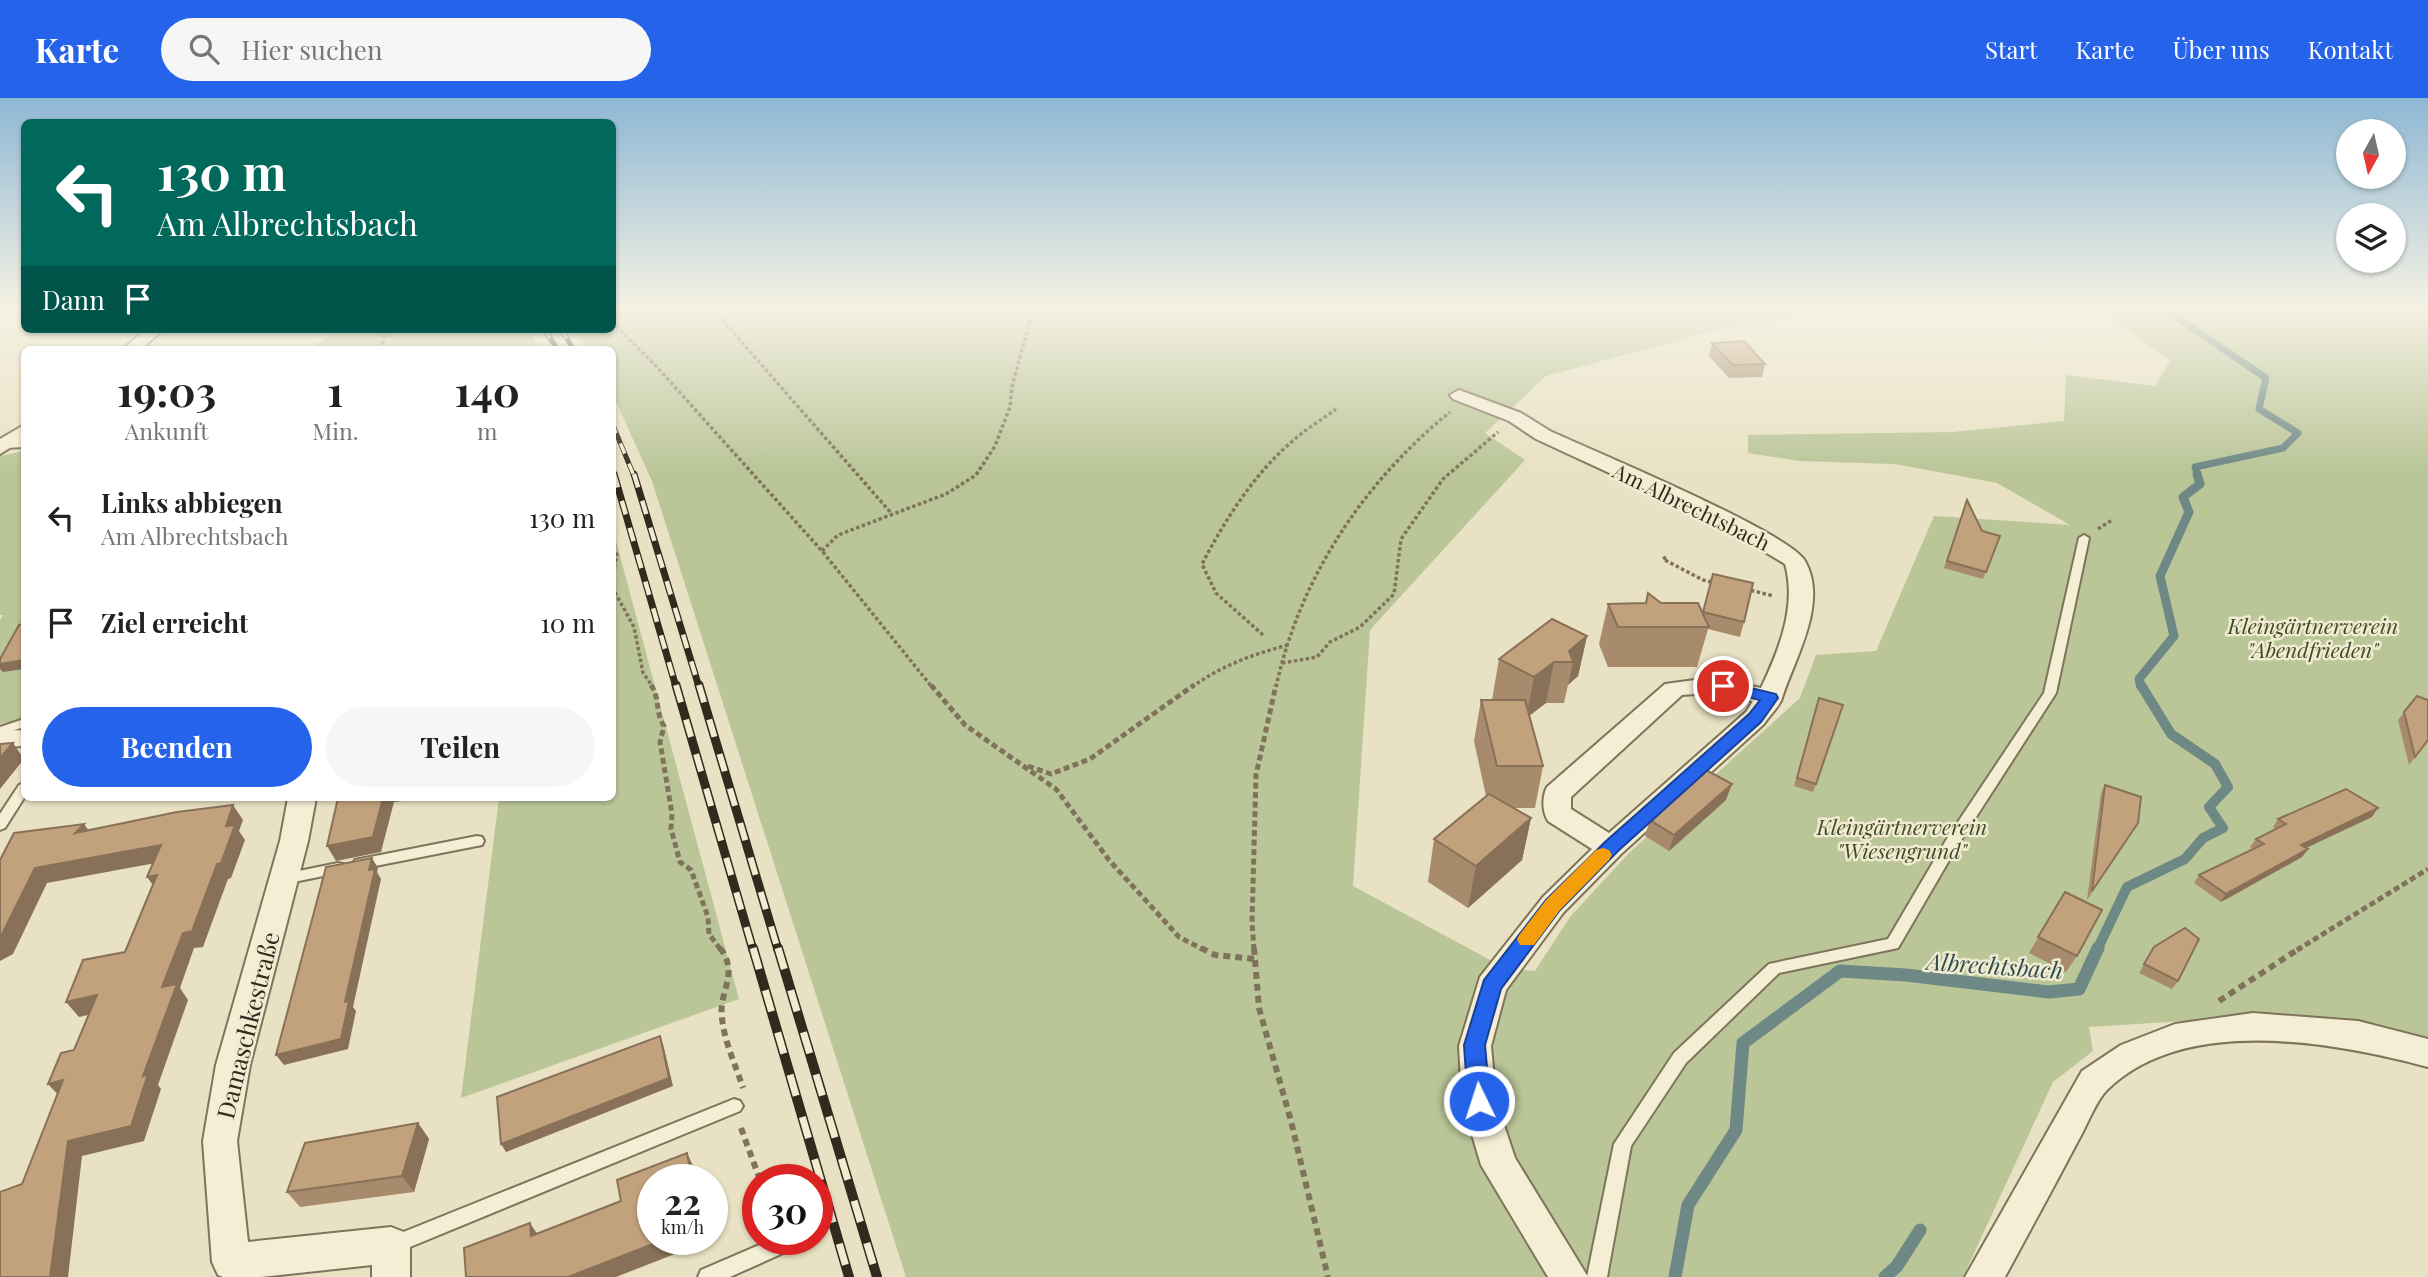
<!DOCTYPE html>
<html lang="de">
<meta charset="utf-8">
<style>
body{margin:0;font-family:"Playfair Display",serif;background:#f6f6f6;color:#222;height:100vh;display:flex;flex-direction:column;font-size:26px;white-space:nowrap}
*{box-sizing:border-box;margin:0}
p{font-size:23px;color:#767676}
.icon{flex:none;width:38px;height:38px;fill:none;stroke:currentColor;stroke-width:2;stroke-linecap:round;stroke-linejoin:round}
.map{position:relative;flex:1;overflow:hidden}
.panel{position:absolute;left:21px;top:248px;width:595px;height:455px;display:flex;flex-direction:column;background:#fff;border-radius:10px;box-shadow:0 2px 5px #0004}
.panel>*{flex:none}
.hud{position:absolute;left:21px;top:21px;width:595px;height:214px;border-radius:10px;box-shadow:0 2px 5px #0004;background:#00695c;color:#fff;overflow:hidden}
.needle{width:46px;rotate:188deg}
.tools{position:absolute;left:2336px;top:21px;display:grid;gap:14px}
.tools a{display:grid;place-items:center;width:70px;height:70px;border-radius:50%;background:#fff;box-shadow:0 2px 5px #0004;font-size:35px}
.speed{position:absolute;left:637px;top:1066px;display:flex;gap:14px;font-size:35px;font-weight:700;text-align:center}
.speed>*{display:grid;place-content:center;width:91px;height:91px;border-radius:50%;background:#fff;box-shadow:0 2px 5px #0004;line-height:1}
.speed small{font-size:18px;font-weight:400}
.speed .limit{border:10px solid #d22;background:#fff;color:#111}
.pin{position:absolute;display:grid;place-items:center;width:60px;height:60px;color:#fff;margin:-30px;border:4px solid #fff;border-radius:50%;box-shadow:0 2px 7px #0007}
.me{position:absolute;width:77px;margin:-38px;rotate:356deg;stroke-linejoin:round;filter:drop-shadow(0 0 5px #0008)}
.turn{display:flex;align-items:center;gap:24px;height:147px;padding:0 21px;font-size:32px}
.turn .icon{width:91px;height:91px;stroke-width:2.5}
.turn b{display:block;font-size:49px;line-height:60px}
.then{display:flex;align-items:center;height:66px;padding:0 21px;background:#0003;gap:14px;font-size:26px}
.eta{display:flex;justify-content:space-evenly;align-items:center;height:119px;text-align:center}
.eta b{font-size:42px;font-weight:700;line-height:49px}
.action{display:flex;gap:14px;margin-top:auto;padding:14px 21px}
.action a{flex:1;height:80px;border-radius:42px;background:#2563eb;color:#fff;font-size:28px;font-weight:700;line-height:80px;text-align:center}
.action a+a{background:#f6f6f6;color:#222}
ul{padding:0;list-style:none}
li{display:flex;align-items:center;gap:21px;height:105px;padding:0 21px}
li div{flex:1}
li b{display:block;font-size:26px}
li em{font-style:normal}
header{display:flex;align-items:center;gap:42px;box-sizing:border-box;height:98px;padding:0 35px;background:#2563eb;color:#fff}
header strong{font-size:33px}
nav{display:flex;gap:38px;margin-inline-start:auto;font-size:24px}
.search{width:490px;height:63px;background:#f6f6f6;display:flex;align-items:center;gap:18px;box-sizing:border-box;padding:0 24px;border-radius:38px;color:#767676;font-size:26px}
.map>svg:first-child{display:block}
.green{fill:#bac598}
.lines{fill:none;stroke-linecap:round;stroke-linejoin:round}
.stream-far3{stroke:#6d8885;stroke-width:7}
.stream-far2{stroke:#6d8885;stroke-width:9}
.stream-far1{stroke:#6d8885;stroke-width:10}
.stream{stroke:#6d8885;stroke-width:13}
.lane-casing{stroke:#80735c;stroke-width:4}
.street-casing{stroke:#80735c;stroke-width:4}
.path-far2{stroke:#80735c;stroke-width:3.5;stroke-dasharray:3.5 2.5;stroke-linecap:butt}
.path-far1{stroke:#80735c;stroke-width:5;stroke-dasharray:6 3.5;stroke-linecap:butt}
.path{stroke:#80735c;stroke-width:6;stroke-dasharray:7 5;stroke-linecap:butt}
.lane{fill:#f4eed5;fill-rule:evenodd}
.street{fill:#f4eed5;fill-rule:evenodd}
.rail-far3-casing{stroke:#322a1e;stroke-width:5}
.rail-far2-casing{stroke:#322a1e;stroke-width:7}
.rail-far1-casing{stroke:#322a1e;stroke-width:9}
.rail-casing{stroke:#322a1e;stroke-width:10}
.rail-far3{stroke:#f0ebd1;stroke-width:3.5;stroke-dasharray:11;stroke-linecap:butt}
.rail-far2{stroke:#f0ebd1;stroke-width:4.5;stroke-dasharray:14;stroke-linecap:butt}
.rail-far1{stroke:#f0ebd1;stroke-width:6;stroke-dasharray:18;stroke-linecap:butt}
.rail{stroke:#f0ebd1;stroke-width:7;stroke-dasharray:22;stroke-linecap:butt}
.wall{fill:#a78b6c}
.shaded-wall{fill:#887158}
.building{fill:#c2a27d;stroke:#887158;stroke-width:2}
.route{fill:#2563eb;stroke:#184099;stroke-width:2}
.slow{fill:#f59e0b}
.labels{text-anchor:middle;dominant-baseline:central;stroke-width:5;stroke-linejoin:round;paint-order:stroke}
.street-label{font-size:21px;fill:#322a1e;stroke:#f0ebd1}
.park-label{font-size:21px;font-style:italic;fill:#3e4c27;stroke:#f0ebd1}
.water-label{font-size:23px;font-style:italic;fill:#2f4e50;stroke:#f0ebd1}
.near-street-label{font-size:24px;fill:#322a1e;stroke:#f0ebd1}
</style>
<header>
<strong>Karte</strong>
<div class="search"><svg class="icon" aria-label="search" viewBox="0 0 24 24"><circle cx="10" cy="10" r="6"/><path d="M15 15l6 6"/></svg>Hier suchen</div>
<nav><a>Start</a><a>Karte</a><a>Über uns</a><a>Kontakt</a></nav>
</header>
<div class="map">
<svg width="2428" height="1179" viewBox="0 0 2428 1179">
<rect width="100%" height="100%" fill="#e8e1c3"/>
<!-- green -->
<g class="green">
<polygon points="613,208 1853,208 1713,233 1546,278 1485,335 1525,362 1370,532 1353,788 1505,870 1535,873 1570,819 1629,755 1800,600 1816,557 1876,553 1934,418 2070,427 1997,385 1895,366 1800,363 1748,355 1748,337 1953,334 2064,323 2066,277 2155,288 2170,263 2096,208 2428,208 2428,948 2248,919 2089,929 2093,953 2053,984 1963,1179 906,1179 652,383 613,297 612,252 587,252 574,231 612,231"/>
<polygon points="339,231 528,231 540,252 309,252"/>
<polygon points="24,353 24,621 0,626 0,522 3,517 0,517 0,358"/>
<polygon points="613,432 739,901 461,1000 499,700 612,700"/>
</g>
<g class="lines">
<!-- stream-far3 -->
<polyline class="stream-far3" points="2160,208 2266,280 2259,311 2298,335 2283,350 2195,369 2198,378"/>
<!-- stream-far2 -->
<polyline class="stream-far2" points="2141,589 2139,581 2174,538 2160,478 2189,414 2183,399 2200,386 2197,376"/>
<!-- stream-far1 -->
<polyline class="stream-far1" points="2097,852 2127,789 2185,761 2203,740 2223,730 2209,709 2228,689 2215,666 2171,636 2141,587"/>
<!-- stream -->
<g class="stream">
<polyline points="1675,1179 1688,1107 1736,1032 1743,945 1840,873 1906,877 2049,894 2079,891 2098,850"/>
<polyline points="1885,1179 1897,1168 1920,1132"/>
</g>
<defs>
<g id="lane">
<polygon points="24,343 24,349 5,350 0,347 5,344"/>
<polygon points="2084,437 2089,440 2056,595 1958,747 1898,850 1779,875 1686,965 1631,1048 1607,1179 1587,1179 1614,1046 1674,955 1769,866 1888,841 1948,739 2044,595 2079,440"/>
<polygon points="24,621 24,629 0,637 0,629"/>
<polygon points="24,685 24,700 5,730 0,732 0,716 19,687"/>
<polygon points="477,738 482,739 484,743 482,747 360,771 355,770 353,766 355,762 360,761"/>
<polygon points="338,765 343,766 345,770 343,774 284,786 279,785 277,781 279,777 284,776"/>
<polygon points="734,1001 740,1003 743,1008 740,1013 393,1156 386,1153 384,1147 386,1141"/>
<polygon points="773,1141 790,1141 792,1146 790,1152 730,1179 698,1179 701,1172"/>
</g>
<g id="street">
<polygon points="146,231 164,231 140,252 122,252"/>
<path d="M1459,292L1521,315L1550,333C1591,352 1789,434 1805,463C1829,505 1794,562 1782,600C1780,608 1769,618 1764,626L1621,756L1563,815L1506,892L1491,948L1496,1003L1515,1060L1588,1179H1548L1481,1067L1462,1003L1459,948L1480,879L1543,799L1592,751L1548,723C1542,713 1542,699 1547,689L1665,586L1710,580L1761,590C1779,552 1797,508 1785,466L1713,423L1536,341L1509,323L1453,301L1450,297ZM1710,595L1753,603L1746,614L1609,735L1571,711V699L1682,597Z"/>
<polygon points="24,327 24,341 0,356 0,341"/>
<polygon points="24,632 24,648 0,649 0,633"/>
<polygon points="288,700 316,700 308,743 250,967 237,1043 248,1144 391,1129 404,1134 410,1147 410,1179 372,1179 372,1167 261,1179 223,1179 218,1177 212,1164 203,1043 216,967 280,743"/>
<path d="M2253,915L2358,923L2428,941V969C2334,944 2185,916 2107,992C2095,1004 2087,1028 2078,1043C2054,1089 2029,1134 2005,1179H1965L2082,973L2121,947L2175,926Z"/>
</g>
</defs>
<!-- lane casing -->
<use href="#lane" class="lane-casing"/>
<!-- street casing -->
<use href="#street" class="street-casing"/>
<!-- path-far2 -->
<g class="path-far2">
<polyline points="710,208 892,416"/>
<polyline points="612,224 657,269 822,453 932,589"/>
<polyline points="381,252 386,231"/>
<polyline points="2098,431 2112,422"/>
<polyline points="612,450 617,457 612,481"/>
<polyline points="822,453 838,437 946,396 976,377 995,348 1010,309 1012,288 1034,208"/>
<polyline points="1666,459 1663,461 1703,482 1716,485"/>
<polyline points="612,489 634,529 643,575 653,589"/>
<polyline points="1745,491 1774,498"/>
<path d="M1263,537L1216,495L1202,466C1226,420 1256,373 1296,340C1309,329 1323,321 1336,311"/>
<polyline points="1282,565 1317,559 1330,544 1360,529 1394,496 1401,441 1443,381 1498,334"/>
<path d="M1192,589C1221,568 1253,556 1288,547"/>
<path d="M1276,589C1300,479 1364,384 1450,314"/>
</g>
<!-- path-far1 -->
<g class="path-far1">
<path d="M651,587C660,600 655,614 664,628L660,644L672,716L671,731L680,764L691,772L698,791L708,819L709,836L721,852"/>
<polyline points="931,587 965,627 1056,691 1109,762 1179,839 1204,852"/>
<polyline points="1028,668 1051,676 1090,661 1194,587"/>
<polyline points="1254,852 1252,824 1256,677 1276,587"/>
<polyline points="2297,852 2428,771"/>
</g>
<!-- path -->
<g class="path">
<path d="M720,850C740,876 718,894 722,920C724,943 736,968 743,990"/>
<polyline points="1201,850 1215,857 1254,861"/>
<polyline points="1254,850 1259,910 1291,1023 1328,1179"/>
<polyline points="2219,903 2300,850"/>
<polyline points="741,1030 760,1082"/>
</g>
<!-- lane -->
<use href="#lane" class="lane"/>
<!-- street -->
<use href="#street" class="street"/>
<defs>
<g id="rail-far3">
<polyline points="544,231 558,252"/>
<polyline points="561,231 574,252"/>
<polyline points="612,325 634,378"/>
<polyline points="612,370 614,378"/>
</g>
<g id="rail-far2">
<polyline points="614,376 676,589"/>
<polyline points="634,376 699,589"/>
</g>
<g id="rail-far1">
<polyline points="676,587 753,852"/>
<polyline points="699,587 778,852"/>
</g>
<g id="rail">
<polyline points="753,850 849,1179"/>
<polyline points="778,850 877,1179"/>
</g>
</defs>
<!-- rail-far3 casing -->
<use href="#rail-far3" class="rail-far3-casing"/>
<!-- rail-far2 casing -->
<use href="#rail-far2" class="rail-far2-casing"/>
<!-- rail-far1 casing -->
<use href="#rail-far1" class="rail-far1-casing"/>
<!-- rail casing -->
<use href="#rail" class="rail-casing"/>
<!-- rail-far3 -->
<use href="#rail-far3" class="rail-far3"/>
<!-- rail-far2 -->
<use href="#rail-far2" class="rail-far2"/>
<!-- rail-far1 -->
<use href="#rail-far1" class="rail-far1"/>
<!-- rail -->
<use href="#rail" class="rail"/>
</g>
<!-- wall -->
<g class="wall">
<polygon points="183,231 220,231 218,232"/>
<polygon points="1712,245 1765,266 1762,279 1729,280 1709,258"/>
<polygon points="1967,402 1982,433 2000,438 1983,481 1944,470"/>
<polygon points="1713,476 1744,524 1740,539 1708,531 1697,569 1608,569 1599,546 1608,506 1661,505 1703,515"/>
<polygon points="1587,538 1578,578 1568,587 1564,605 1546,605 1529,618 1543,668 1535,710 1514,710 1531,720 1522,762 1468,810 1428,784 1434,741 1486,698 1474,643 1481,602 1493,602 1492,602 1499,561"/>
<polygon points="2417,598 2428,642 2409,667 2398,622"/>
<polygon points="1819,600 1816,686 1813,694 1794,688"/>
<polygon points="2105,687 2138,725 2087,802 2101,695"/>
<polygon points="1726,702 1669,753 1645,738 1650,722"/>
<polygon points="2372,719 2306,750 2308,751 2302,759 2221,804 2194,785 2199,777 2253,751 2250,749 2256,741 2276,731 2273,729 2278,721"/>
<polygon points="2065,794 2077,858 2066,874 2029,855"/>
<polygon points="2154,849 2178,883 2172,891 2139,875"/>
<polygon points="418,1025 429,1041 414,1094 300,1109 287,1094"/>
</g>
<!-- shaded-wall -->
<g class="shaded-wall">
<polygon points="0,207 11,207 0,217"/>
<polygon points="1587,538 1578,578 1568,587 1573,564 1569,553"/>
<polygon points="24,562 24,571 3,574 0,571 0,566"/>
<polygon points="1554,564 1546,605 1526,620 1534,579"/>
<polygon points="13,645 24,661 0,691 0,660"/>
<polygon points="1732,686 1726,702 1669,753 1674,737"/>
<polygon points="383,700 402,700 402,703 394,704 381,754 336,763 327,748"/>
<polygon points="233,707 243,722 239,733 245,742 231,780 228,781 203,849 194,850 180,890 188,902 158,987 161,991 144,1043 82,1058 68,1179 50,1179 68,1043 143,978 162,889 226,728"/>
<polygon points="2378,710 2372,719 2295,755 2301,747"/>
<polygon points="1531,720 1522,762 1468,810 1476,768"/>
<polygon points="84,726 95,741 75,735"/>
<polygon points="161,747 172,762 47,785 13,856 0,863 0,840 35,770"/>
<polygon points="2308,751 2302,759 2221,804 2226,796"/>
<polygon points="372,760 378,770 377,774 381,781 353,909 356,913 348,951 284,967 276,957 345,904"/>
<polygon points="157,777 158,794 147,779"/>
<polygon points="97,897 110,912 79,919 66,904"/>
<polygon points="660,938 663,946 673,988 506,1054 501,1046"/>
<polygon points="63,982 62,1001 48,986"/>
<polygon points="418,1025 429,1041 414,1094 402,1078"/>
<polygon points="687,1055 694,1070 696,1082 692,1082"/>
<polygon points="530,1125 540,1140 531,1138"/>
<polygon points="666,1141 707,1141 708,1143 616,1179 568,1179"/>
</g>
<!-- building -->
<g class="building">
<polygon points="1744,243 1765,266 1733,267 1712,245"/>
<polygon points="1967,402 1982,433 2000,438 1986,474 1947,463"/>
<polygon points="1713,476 1753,485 1744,524 1703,514"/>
<polygon points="1648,495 1661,505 1698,505 1709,529 1618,529 1608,506 1646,505"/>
<polygon points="1552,521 1587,538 1569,553 1573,564 1554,564 1534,579 1499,561"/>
<polygon points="24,526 24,562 0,566 0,561 19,527"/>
<polygon points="2417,598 2428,602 2428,642 2415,659 2404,614"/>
<polygon points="1819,600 1843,607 1816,686 1797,680"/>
<polygon points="1481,602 1525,602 1543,668 1497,668"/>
<polygon points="13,645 0,660 0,646"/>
<polygon points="1706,672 1732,686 1674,737 1650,722"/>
<polygon points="2105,687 2141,699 2138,725 2092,793"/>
<polygon points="2346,691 2378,710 2301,747 2308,751 2226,796 2199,777 2264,746 2256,741 2286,726 2278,721"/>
<polygon points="1489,696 1531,720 1476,768 1434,741"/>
<polygon points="338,700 383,700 373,739 327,748"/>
<polygon points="233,707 226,728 235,727 221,765 217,766 192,833 183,835 162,889 177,886 143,978 148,976 131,1028 68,1043 50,1179 0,1179 0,1094 22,1086 63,982 48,986 61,955 74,952 97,897 66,904 83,862 125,854 157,777 147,779 161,747 35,770 0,840 0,762 14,735 84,726 75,735 177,714"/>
<polygon points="372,760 369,772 375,771 345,904 349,903 341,941 276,957 326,769"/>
<polygon points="2065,794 2102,812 2077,858 2038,839"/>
<polygon points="2185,830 2199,841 2178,883 2144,866 2154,849"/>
<polygon points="660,938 669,980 501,1046 497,999"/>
<polygon points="418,1025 402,1078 287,1094 305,1045"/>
<polygon points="687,1055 692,1082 653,1082 653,1141 666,1141 568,1179 466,1179 464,1150 530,1125 531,1138 621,1103 617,1082"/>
</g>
<!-- sky -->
<linearGradient id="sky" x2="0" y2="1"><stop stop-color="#8db7d4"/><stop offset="0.56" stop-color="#f5f2e4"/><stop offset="1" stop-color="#f5f2e4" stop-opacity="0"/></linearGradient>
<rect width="2428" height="373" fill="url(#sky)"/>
<!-- route -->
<polygon class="route" points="1723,583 1776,596 1778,600 1761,624 1618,753 1560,812 1501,891 1485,947 1490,1003 1487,1010 1479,1012 1471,1010 1468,1003 1464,947 1484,882 1546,802 1605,744 1749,616 1760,602 1717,592 1717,584"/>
<!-- slow -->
<polygon class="slow" points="1603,750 1609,752 1612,757 1609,762 1560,812 1534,847 1520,847 1517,841 1520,836 1546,802 1596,752"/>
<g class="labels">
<!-- street labels -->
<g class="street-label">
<text transform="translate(1692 408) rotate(26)">Am Albrechtsbach</text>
</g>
<!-- park labels -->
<g class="park-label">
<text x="2313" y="527">Kleingärtnerverein<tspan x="2313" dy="24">"Abendfrieden"</tspan></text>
<text x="1902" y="728">Kleingärtnerverein<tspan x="1902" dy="24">"Wiesengrund"</tspan></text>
</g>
<!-- water labels -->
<g class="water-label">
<text transform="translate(1995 867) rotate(4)">Albrechtsbach</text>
</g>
<!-- near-street labels -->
<g class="near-street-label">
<text transform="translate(247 927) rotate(-76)">Damaschkestraße</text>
</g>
</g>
</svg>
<div class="tools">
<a><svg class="needle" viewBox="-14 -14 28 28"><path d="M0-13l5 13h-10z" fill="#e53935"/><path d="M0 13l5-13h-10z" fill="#767676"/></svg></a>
<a><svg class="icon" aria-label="layers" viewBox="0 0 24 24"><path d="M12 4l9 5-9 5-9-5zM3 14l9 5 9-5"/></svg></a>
</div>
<div class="speed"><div>22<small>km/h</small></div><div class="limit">30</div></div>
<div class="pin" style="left:1723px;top:588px;background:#d93025"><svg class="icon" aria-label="arrive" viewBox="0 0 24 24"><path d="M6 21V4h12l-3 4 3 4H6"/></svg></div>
<svg class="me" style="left:1479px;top:1003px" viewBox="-20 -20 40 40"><circle r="17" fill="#2563eb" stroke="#fff" stroke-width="3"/><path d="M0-11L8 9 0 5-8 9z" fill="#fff"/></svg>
<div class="hud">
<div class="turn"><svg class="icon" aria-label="left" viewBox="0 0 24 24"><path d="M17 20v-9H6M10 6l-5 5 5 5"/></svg><div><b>130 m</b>Am Albrechtsbach</div></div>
<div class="then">Dann<svg class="icon" aria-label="arrive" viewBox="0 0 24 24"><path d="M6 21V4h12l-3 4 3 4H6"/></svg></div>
</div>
<section class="panel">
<div class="eta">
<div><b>19:03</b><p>Ankunft</p></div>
<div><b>1</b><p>Min.</p></div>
<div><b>140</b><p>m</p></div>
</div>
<ul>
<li><svg class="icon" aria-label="left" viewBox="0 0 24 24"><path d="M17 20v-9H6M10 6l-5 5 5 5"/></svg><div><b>Links abbiegen</b><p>Am Albrechtsbach</p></div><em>130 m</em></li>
<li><svg class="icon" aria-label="arrive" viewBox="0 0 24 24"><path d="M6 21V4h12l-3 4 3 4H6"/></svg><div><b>Ziel erreicht</b></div><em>10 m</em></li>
</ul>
<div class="action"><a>Beenden</a><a>Teilen</a></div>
</section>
</div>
